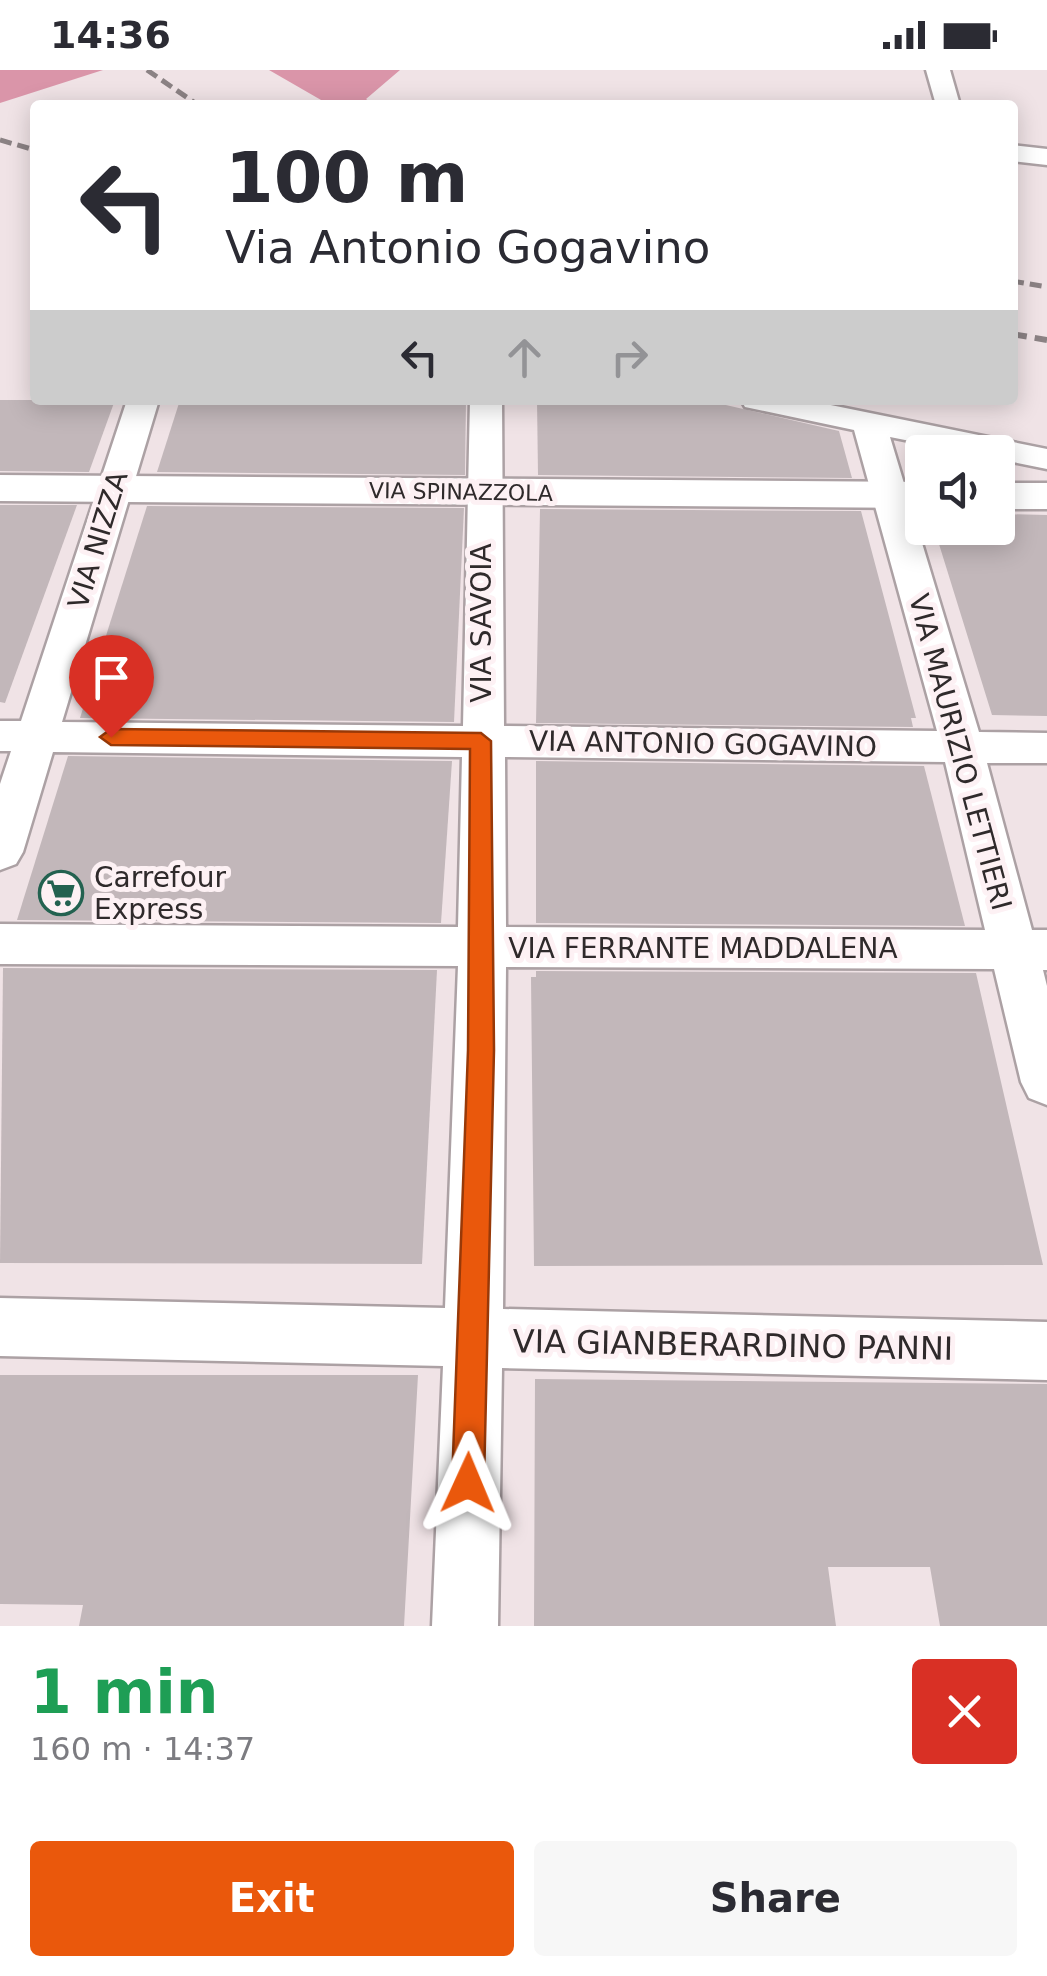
<!DOCTYPE html>
<meta charset="utf-8">
<style>
body{margin:0;font-family:"DejaVu Sans",sans-serif;background:#f7f7f7;color:#2b2b33;height:100vh;display:flex;flex-direction:column;font-size:38px;white-space:nowrap}
*{box-sizing:border-box;margin:0}
p{font-size:32px;color:#7c7c81}
.icon{flex:none;width:55px;height:55px;fill:none;stroke:currentColor;stroke-width:2;stroke-linecap:round;stroke-linejoin:round}
.map{position:relative;height:1556px;overflow:hidden}
.panel{display:flex;flex-direction:column;background:#fff;flex:1}
.panel>*{flex:none}
.hud{position:absolute;left:30px;top:30px;width:988px;height:305px;border-radius:10px;box-shadow:0 5px 25px #0003;background:#fff;color:#2b2b33;overflow:hidden}
.controls{position:absolute;left:905px;top:365px;display:grid;gap:20px}
.controls a{display:grid;place-items:center;width:110px;height:110px;border-radius:10px;background:#fff;box-shadow:0 5px 25px #0003;font-size:50px}
.pin{position:absolute;display:grid;place-items:center;width:85px;height:85px;color:#fff;margin:-102px -42px;border-radius:50% 50% 50% 0;rotate:-45deg;box-shadow:0 0 10px #0007}
.pin .icon{rotate:45deg}
.me{position:absolute;width:110px;margin:-55px;rotate:1deg;stroke-linejoin:round;filter:drop-shadow(0 0 8px #0008)}
.turn{display:flex;align-items:center;gap:35px;height:210px;padding:0 30px;font-size:45px}
.turn .icon{width:130px;height:130px;stroke-width:2.5}
.turn b{display:block;font-size:70px;line-height:85px}
.lanes{display:flex;align-items:center;height:95px;padding:0 30px;background:#0003;justify-content:center;gap:50px;direction:ltr}
.lanes .off{opacity:.35}
.round{display:grid;place-items:center;flex:none;width:105px;height:105px;border-radius:10px;background:#f7f7f7}
.headline{display:flex;align-items:center;justify-content:space-between;height:170px;padding:0 30px}
h1{font-size:60px;font-weight:800;line-height:75px;color:#1e9e55}
.button{display:flex;gap:20px;margin-top:auto;padding:20px 30px}
.button a{flex:1;height:115px;border-radius:10px;background:#ea580c;color:#fff;font-size:40px;font-weight:800;line-height:115px;text-align:center}
.button a+a{background:#f7f7f7;color:#2b2b33}
.status{display:flex;justify-content:space-between;align-items:center;height:70px;padding:0 50px;background:#fff;direction:ltr}
.status svg{height:28px;fill:currentColor}
.map>svg:first-child{display:block}
.forest{fill:#da95a9}
.building{fill:#c2b7ba}
.lines{fill:none;stroke-linecap:round;stroke-linejoin:round}
.minor-casing{stroke:#aca1a4;stroke-width:5}
.tertiary-casing{stroke:#aca1a4;stroke-width:5}
.minor{fill:#fff;fill-rule:evenodd}
.tertiary{fill:#fff;fill-rule:evenodd}
.rail-far1{stroke:#8b8284;stroke-width:5;stroke-dasharray:12 6;stroke-linecap:butt}
.rail{stroke:#8b8284;stroke-width:6;stroke-dasharray:15 8;stroke-linecap:butt}
.route{fill:#ea580c;stroke:#983908;stroke-width:2.5}
.labels{text-anchor:middle;dominant-baseline:central;stroke-width:10;stroke-linejoin:round;paint-order:stroke}
.far-street-label{font-size:22px;fill:#2f2a2b;stroke:#fdf1f4}
.street-label{font-size:28px;fill:#2f2a2b;stroke:#fdf1f4}
.poi-label{font-size:28px;fill:#2f2a2b;stroke:#fdf1f4;text-anchor:start}
.near-street-label{font-size:32px;fill:#2f2a2b;stroke:#fdf1f4}
</style>
<div class="status"><b>14:36</b><svg viewBox="0 0 49 12"><path d="M0 12V9h3v3zM5 12V6h3v6zM10 12V3h3v9zM15 12V0h3v12zM26 1h20v11H26zM47 4h2v5h-2z"/></svg></div>
<div class="map">
<svg width="1047" height="1556" viewBox="0 0 1047 1556">
<rect width="100%" height="100%" fill="#f0e3e6"/>
<!-- forest -->
<g class="forest">
<polygon points="0,0 103,0 0,33"/>
<polygon points="269,0 400,0 366,29 374,35 328,34"/>
</g>
<!-- building -->
<g class="building">
<polygon points="0,330 115,330 89,402 0,401"/>
<polygon points="180,330 466,330 465,405 157,402"/>
<polygon points="537,330 704,330 839,361 852,408 538,405"/>
<polygon points="0,435 77,435 5,633 0,632"/>
<polygon points="147,436 464,438 454,652 80,648"/>
<polygon points="540,439 861,441 916,648 911,648 913,657 536,653"/>
<polygon points="998,444 1047,445 1047,646 992,645 934,458 998,458"/>
<polygon points="68,686 452,691 441,853 17,850"/>
<polygon points="536,691 924,696 965,856 536,853"/>
<polygon points="3,898 437,900 422,1194 0,1193"/>
<polygon points="536,901 976,903 1043,1195 534,1196 531,907 536,907"/>
<polygon points="0,1305 418,1305 404,1556 79,1556 83,1535 0,1534"/>
<polygon points="535,1309 1047,1314 1047,1556 940,1556 930,1497 828,1497 836,1556 534,1556"/>
</g>
<g class="lines">
<defs>
<g id="minor">
<polygon points="926,0 950,0 960,35 936,35"/>
<polygon points="1012,75 1047,79 1047,95 1012,91"/>
<path d="M127,330H159L62,652L463,656L470,330H502L504,656L937,661L854,360L745,337L741,330H806L1047,379V399L998,389V382H965L890,367L979,662L1047,663V693H987L1032,860H1047V900H1043L1047,916V1035L1029,1028L1021,1012L994,899L506,897L503,1239L1047,1252V1310L502,1298L498,1556H432L443,1296L0,1286V1228L445,1238L458,896L0,894V854L458,857L462,687L53,682L23,782L16,794L0,800V714L11,681H0V651H21ZM505,687L945,692L985,860L506,857Z"/>
</g>
<g id="tertiary">
<polygon points="0,405 922,412 922,438 0,431"/>
<rect x="998" y="413" width="49" height="26"/>
</g>
</defs>
<!-- minor casing -->
<use href="#minor" class="minor-casing"/>
<!-- tertiary casing -->
<use href="#tertiary" class="tertiary-casing"/>
<!-- minor -->
<use href="#minor" class="minor"/>
<!-- tertiary -->
<use href="#tertiary" class="tertiary"/>
<!-- rail-far1 -->
<g class="rail-far1">
<polyline points="147,0 198,35"/>
<polyline points="0,70 35,80"/>
<polyline points="1012,211 1047,217"/>
</g>
<!-- rail -->
<polyline class="rail" points="1012,264 1047,270"/>
</g>
<!-- route -->
<polygon class="route" points="111,659 481,663 491,671 494,980 484,1413 479,1424 468,1429 457,1424 452,1413 468,980 470,679 111,675 100,667"/>
<!-- icons -->
<defs>
<symbol id="supermarket-ring" viewBox="-11 -11 22 22"><circle r="9.5" fill="#fdf1f4" stroke="#236250" stroke-width="1.5"/><path d="M-6-5.5h2.5l.6 2H6L4.5 2H-2.5L-4.4-4H-6ZM-1.5 3.2a1.3 1.3 0 1 0 .1 0ZM3 3.2a1.3 1.3 0 1 0 .1 0Z" fill="#236250"/></symbol>
</defs>
<g fill-rule="evenodd">
<use href="#supermarket-ring" x="36" y="798" width="50" height="50"/>
</g>
<g class="labels">
<!-- far-street labels -->
<g class="far-street-label">
<text transform="translate(461 422) rotate(1)">VIA SPINAZZOLA</text>
</g>
<!-- street labels -->
<g class="street-label">
<text transform="translate(98 470) rotate(-73)">VIA NIZZA</text>
<text transform="translate(481 553) rotate(-90)">VIA SAVOIA</text>
<text transform="translate(703 674) rotate(1)">VIA ANTONIO GOGAVINO</text>
<text transform="translate(960 682) rotate(75)">VIA MAURIZIO LETTIERI</text>
<text x="703" y="878">VIA FERRANTE MADDALENA</text>
</g>
<!-- poi labels -->
<g class="poi-label">
<text x="94" y="807">Carrefour<tspan x="94" dy="32">Express</tspan></text>
</g>
<!-- near-street labels -->
<g class="near-street-label">
<text transform="translate(733 1275) rotate(1)">VIA GIANBERARDINO PANNI</text>
</g>
</g>
</svg>
<div class="controls">
<a><svg class="icon" aria-label="sound" viewBox="0 0 24 24"><path d="M4 9h4l5-4v14l-5-4H4zM17 9q2 3 0 6"/></svg></a>
</div>
<div class="pin" style="left:111px;top:667px;background:#d93025"><svg class="icon" aria-label="arrive" viewBox="0 0 24 24"><path d="M6 21V4h12l-3 4 3 4H6"/></svg></div>
<svg class="me" style="left:468px;top:1413px" viewBox="-20 -20 40 40"><path d="M0-17L14 15 0 8-14 15z" fill="#ea580c" stroke="#fff" stroke-width="4"/></svg>
<div class="hud">
<div class="turn"><svg class="icon" aria-label="left" viewBox="0 0 24 24"><path d="M17 20v-9H6M10 6l-5 5 5 5"/></svg><div><b>100 m</b>Via Antonio Gogavino</div></div>
<div class="lanes"><svg class="icon" aria-label="left" viewBox="0 0 24 24"><path d="M17 20v-9H6M10 6l-5 5 5 5"/></svg><svg class="icon off" aria-label="ahead" viewBox="0 0 24 24"><path d="M12 20V5M6 11l6-6 6 6"/></svg><svg class="icon off" aria-label="right" viewBox="0 0 24 24"><path d="M7 20v-9h11M14 6l5 5-5 5"/></svg></div>
</div>
</div>
<section class="panel">
<div class="headline"><div><h1>1 min</h1><p>160 m · 14:37</p></div><a class="round" style="background:#d93025;color:#fff"><svg class="icon" aria-label="close" viewBox="0 0 24 24"><path d="M6 6l12 12M18 6L6 18"/></svg></a></div>
<div class="button"><a>Exit</a><a>Share</a></div>
</section>
